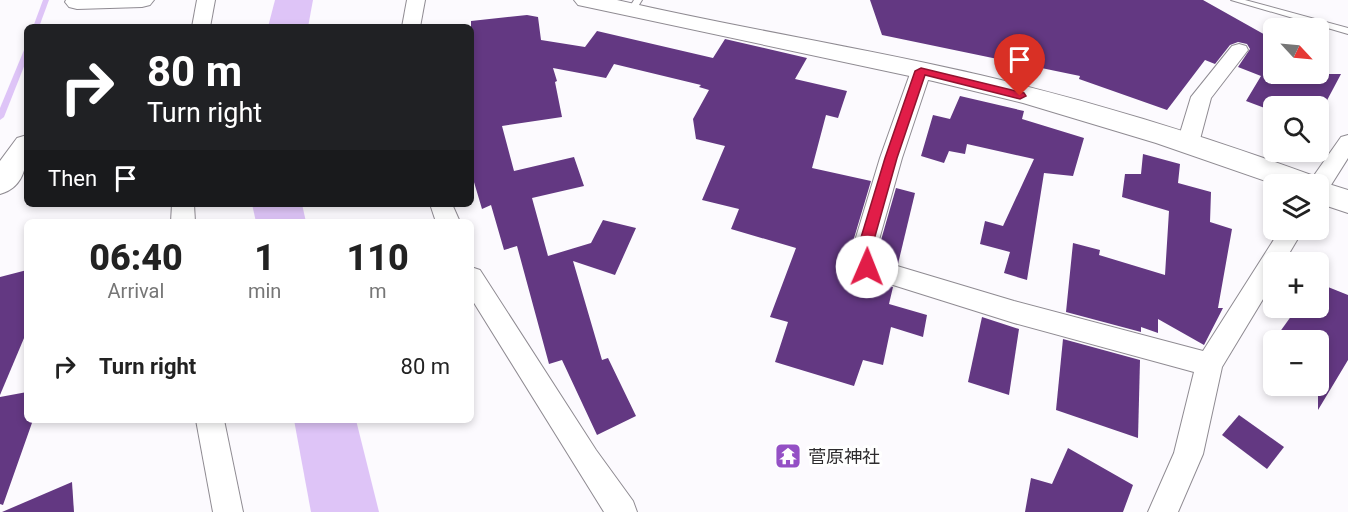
<!DOCTYPE html>
<meta charset="utf-8">
<style>
body{margin:0;font-family:Roboto,"Noto Sans JP",sans-serif;background:#f2f2f2;color:#222;height:100vh;display:flex;flex-direction:column;font-size:22px;white-space:nowrap}
*{box-sizing:border-box;margin:0}
p{font-size:20px;color:#767676}
.icon{flex:none;width:33px;height:33px;fill:none;stroke:currentColor;stroke-width:2;stroke-linecap:round;stroke-linejoin:round}
.map{position:relative;flex:1;overflow:hidden}
.drawer{position:absolute;left:24px;top:219px;width:450px;height:204px;display:flex;flex-direction:column;background:#fff;border-radius:9px;box-shadow:0 3px 9px #0003}
.drawer>*{flex:none}
.hud{position:absolute;left:24px;top:24px;width:450px;height:183px;border-radius:9px;box-shadow:0 3px 9px #0003;background:#202124;color:#fff;overflow:hidden}
.needle{width:39px;rotate:116deg}
.fabs{position:absolute;left:1263px;top:18px;display:grid;gap:12px}
.fabs a{display:grid;place-items:center;width:66px;height:66px;border-radius:9px;background:#fff;box-shadow:0 3px 9px #0003;font-size:30px}
.pin{position:absolute;display:grid;place-items:center;width:51px;height:51px;color:#fff;margin:-62px -26px;border-radius:50% 50% 50% 0;rotate:-45deg;box-shadow:0 0 6px #0007}
.pin .icon{rotate:45deg}
.me{position:absolute;width:66px;margin:-33px;rotate:1deg;stroke-linejoin:round;filter:drop-shadow(0 0 4px #0008)}
.turn{display:flex;align-items:center;gap:21px;height:126px;padding:0 24px;font-size:27px}
.turn .icon{width:78px;height:78px;stroke-width:2.5}
.turn b{display:block;font-size:42px;line-height:51px}
.then{display:flex;align-items:center;height:57px;padding:0 24px;background:#0003;gap:12px;font-size:22px}
.eta{display:flex;justify-content:space-evenly;align-items:center;height:102px;text-align:center}
.eta b{font-size:36px;font-weight:800;line-height:42px}
ul{padding:0;list-style:none}
li{display:flex;align-items:center;gap:18px;height:90px;padding:0 24px}
li div{flex:1}
li b{display:block;font-size:22px}
li em{font-style:normal}
.map>svg:first-child{display:block}
.lines{fill:none;stroke-linecap:round;stroke-linejoin:round}
.stream{fill:#dec4f7;fill-rule:evenodd}
.river{fill:#dec4f7;fill-rule:evenodd}
.building{fill:#633882}
.lane-casing{stroke:#8f8b92;stroke-width:2}
.street-casing{stroke:#8f8b92;stroke-width:2}
.secondary-casing{stroke:#8f8b92;stroke-width:2}
.lane{fill:#fff;fill-rule:evenodd}
.street{fill:#fff;fill-rule:evenodd}
.secondary{fill:#fff;fill-rule:evenodd}
.route{fill:#e11d48;stroke:#92132f;stroke-width:1.5}
.labels{text-anchor:middle;dominant-baseline:central;stroke-width:6;stroke-linejoin:round;paint-order:stroke}
.near-poi-label{font-size:18px;fill:#2e2c2f;stroke:#fff;text-anchor:start}
</style>
<div class="map">
<svg width="1348" height="512" viewBox="0 0 1348 512">
<rect width="100%" height="100%" fill="#fcfafe"/>
<g class="lines">
<!-- stream -->
<g class="stream">
<polygon points="43,0 49,0 39,27 33,27"/>
<polygon points="27,48 27,59 4,117 0,120 0,108 24,50"/>
</g>
<!-- river -->
<g class="river">
<polygon points="275,0 313,0 308,27 268,27"/>
<polygon points="252,204 302,204 306,222 256,222"/>
<polygon points="294,420 356,420 379,512 311,512"/>
</g>
</g>
<!-- building -->
<g class="building">
<polygon points="870,0 1203,0 1274,40 1274,74 1341,74 1324,106 1272,106 1270,110 1246,101 1261,76 1238,67 1250,49 1247,44 1238,42 1230,45 1215,64 1205,60 1167,110 1079,79 1080,76 882,35"/>
<polygon points="527,15 538,17 541,40 585,47 597,31 713,58 725,39 807,58 795,79 847,91 838,118 826,115 812,168 871,181 849,255 857,276 893,287 889,304 927,315 923,337 891,327 883,365 863,360 854,386 775,362 788,322 770,317 796,248 731,229 739,209 702,200 725,146 696,139 693,119 709,90 699,87 701,85 614,64 606,78 553,68 557,81 555,82 562,117 502,126 514,171 574,157 584,186 532,198 548,256 591,243 603,220 636,228 615,275 573,261 602,360 608,358 636,416 597,435 562,360 549,364 517,246 504,250 491,205 482,209 471,172 471,21"/>
<polygon points="960,96 1024,111 1022,119 1084,138 1073,176 1044,173 1027,280 1004,273 1010,252 980,244 985,221 1003,226 1034,159 967,144 965,154 949,151 944,163 921,156 933,115 950,119"/>
<polygon points="1143,154 1180,164 1178,183 1211,192 1210,222 1232,229 1218,308 1223,308 1204,345 1158,319 1158,333 1141,327 1141,332 1066,312 1073,243 1100,250 1099,255 1165,275 1169,211 1122,197 1125,174 1141,174"/>
<polygon points="896,188 915,193 898,264 879,258 877,254"/>
<polygon points="27,270 27,331 0,395 0,277"/>
<polygon points="1318,283 1348,295 1348,360 1318,410 1318,340 1274,340 1297,308 1318,308"/>
<polygon points="982,317 1019,329 1009,395 968,382"/>
<polygon points="1063,339 1140,360 1138,438 1056,410"/>
<polygon points="27,392 27,420 33,420 3,505 0,504 0,397"/>
<polygon points="1239,415 1284,447 1267,469 1222,435"/>
<polygon points="1068,448 1133,485 1123,512 1025,512 1031,478 1052,484"/>
<polygon points="72,482 74,512 2,512"/>
</g>
<g class="lines">
<defs>
<g id="lane">
<polygon points="634,0 642,0 634,13 628,13 627,11"/>
<polygon points="1231,0 1245,0 1348,28 1348,34"/>
</g>
<g id="street">
<polygon points="197,0 215,0 210,27 192,27"/>
<polygon points="407,0 425,0 420,27 402,27"/>
<polygon points="1239,44 1246,46 1248,50 1211,98 1199,143 1195,148 1188,150 1181,148 1177,143 1191,97 1232,46"/>
<polygon points="921,65 928,67 931,71 902,158 875,254 877,260 1014,301 1203,351 1280,230 1303,230 1284,262 1274,262 1274,281 1222,367 1203,454 1178,512 1148,512 1174,453 1194,372 1014,323 858,274 851,254 880,158 911,71 914,67"/>
<polygon points="1348,135 1348,158 1326,193 1318,195 1318,184 1308,184 1341,137"/>
<polygon points="172,204 194,204 195,222 171,222"/>
<polygon points="430,204 452,204 460,222 436,222"/>
<polygon points="471,267 480,270 596,450 633,501 637,512 604,512 471,298"/>
<polygon points="196,420 224,420 243,512 213,512"/>
</g>
<g id="secondary">
<polygon points="66,0 154,0 150,5 142,7 77,9 69,7 65,2"/>
<path d="M574,0H617C737,28 860,47 980,75C1094,102 1205,136 1314,176L1316,180L1348,190V213L1318,203V184H1274L1156,143L1023,103L933,81L578,5Z"/>
<path d="M27,135C27,159 28,186 0,194V161L17,138Z"/>
</g>
</defs>
<!-- lane casing -->
<use href="#lane" class="lane-casing"/>
<!-- street casing -->
<use href="#street" class="street-casing"/>
<!-- secondary casing -->
<use href="#secondary" class="secondary-casing"/>
<!-- lane -->
<use href="#lane" class="lane"/>
<!-- street -->
<use href="#street" class="street"/>
<!-- secondary -->
<use href="#secondary" class="secondary"/>
</g>
<!-- route -->
<polygon class="route" points="921,68 1024,93 1026,96 1020,99 925,75 897,158 870,254 874,267 867,272 862,270 856,254 885,158 915,71"/>
<!-- icons -->
<defs>
<symbol id="temple-square" viewBox="-11 -11 22 22"><rect x="-9" y="-9" width="18" height="18" rx="4" fill="#9450c5" stroke="#fff"/><path d="M0-6L5-2H3V0L6.5 2.5H4V6H1.5V3h-3V6H-4V2.5H-6.5L-3 0V-2H-5Z" fill="#fff"/></symbol>
</defs>
<g fill-rule="evenodd">
<use href="#temple-square" x="773" y="441" width="30" height="30"/>
</g>
<g class="labels">
<!-- near-poi labels -->
<g class="near-poi-label">
<text x="808" y="456">菅原神社</text>
</g>
</g>
</svg>
<div class="fabs">
<a><svg class="needle" viewBox="-14 -14 28 28"><path d="M0-13l5 13h-10z" fill="#e53935"/><path d="M0 13l5-13h-10z" fill="#767676"/></svg></a>
<a><svg class="icon" aria-label="search" viewBox="0 0 24 24"><circle cx="10" cy="10" r="6"/><path d="M15 15l6 6"/></svg></a>
<a><svg class="icon" aria-label="layers" viewBox="0 0 24 24"><path d="M12 4l9 5-9 5-9-5zM3 14l9 5 9-5"/></svg></a>
<a>+</a>
<a>−</a>
</div>
<div class="pin" style="left:1020px;top:96px;background:#d93025"><svg class="icon" aria-label="arrive" viewBox="0 0 24 24"><path d="M6 21V4h12l-3 4 3 4H6"/></svg></div>
<svg class="me" style="left:867px;top:267px" viewBox="-20 -20 40 40"><circle r="19" fill="#fff"/><path d="M0-13L10 11 0 6-10 11z" fill="#e11d48"/></svg>
<div class="hud">
<div class="turn"><svg class="icon" aria-label="right" viewBox="0 0 24 24"><path d="M7 20v-9h11M14 6l5 5-5 5"/></svg><div><b>80 m</b>Turn right</div></div>
<div class="then">Then<svg class="icon" aria-label="arrive" viewBox="0 0 24 24"><path d="M6 21V4h12l-3 4 3 4H6"/></svg></div>
</div>
<section class="drawer">
<div class="eta">
<div><b>06:40</b><p>Arrival</p></div>
<div><b>1</b><p>min</p></div>
<div><b>110</b><p>m</p></div>
</div>
<ul>
<li><svg class="icon" aria-label="right" viewBox="0 0 24 24"><path d="M7 20v-9h11M14 6l5 5-5 5"/></svg><div><b>Turn right</b></div><em>80 m</em></li>
</ul>
</section>
</div>
